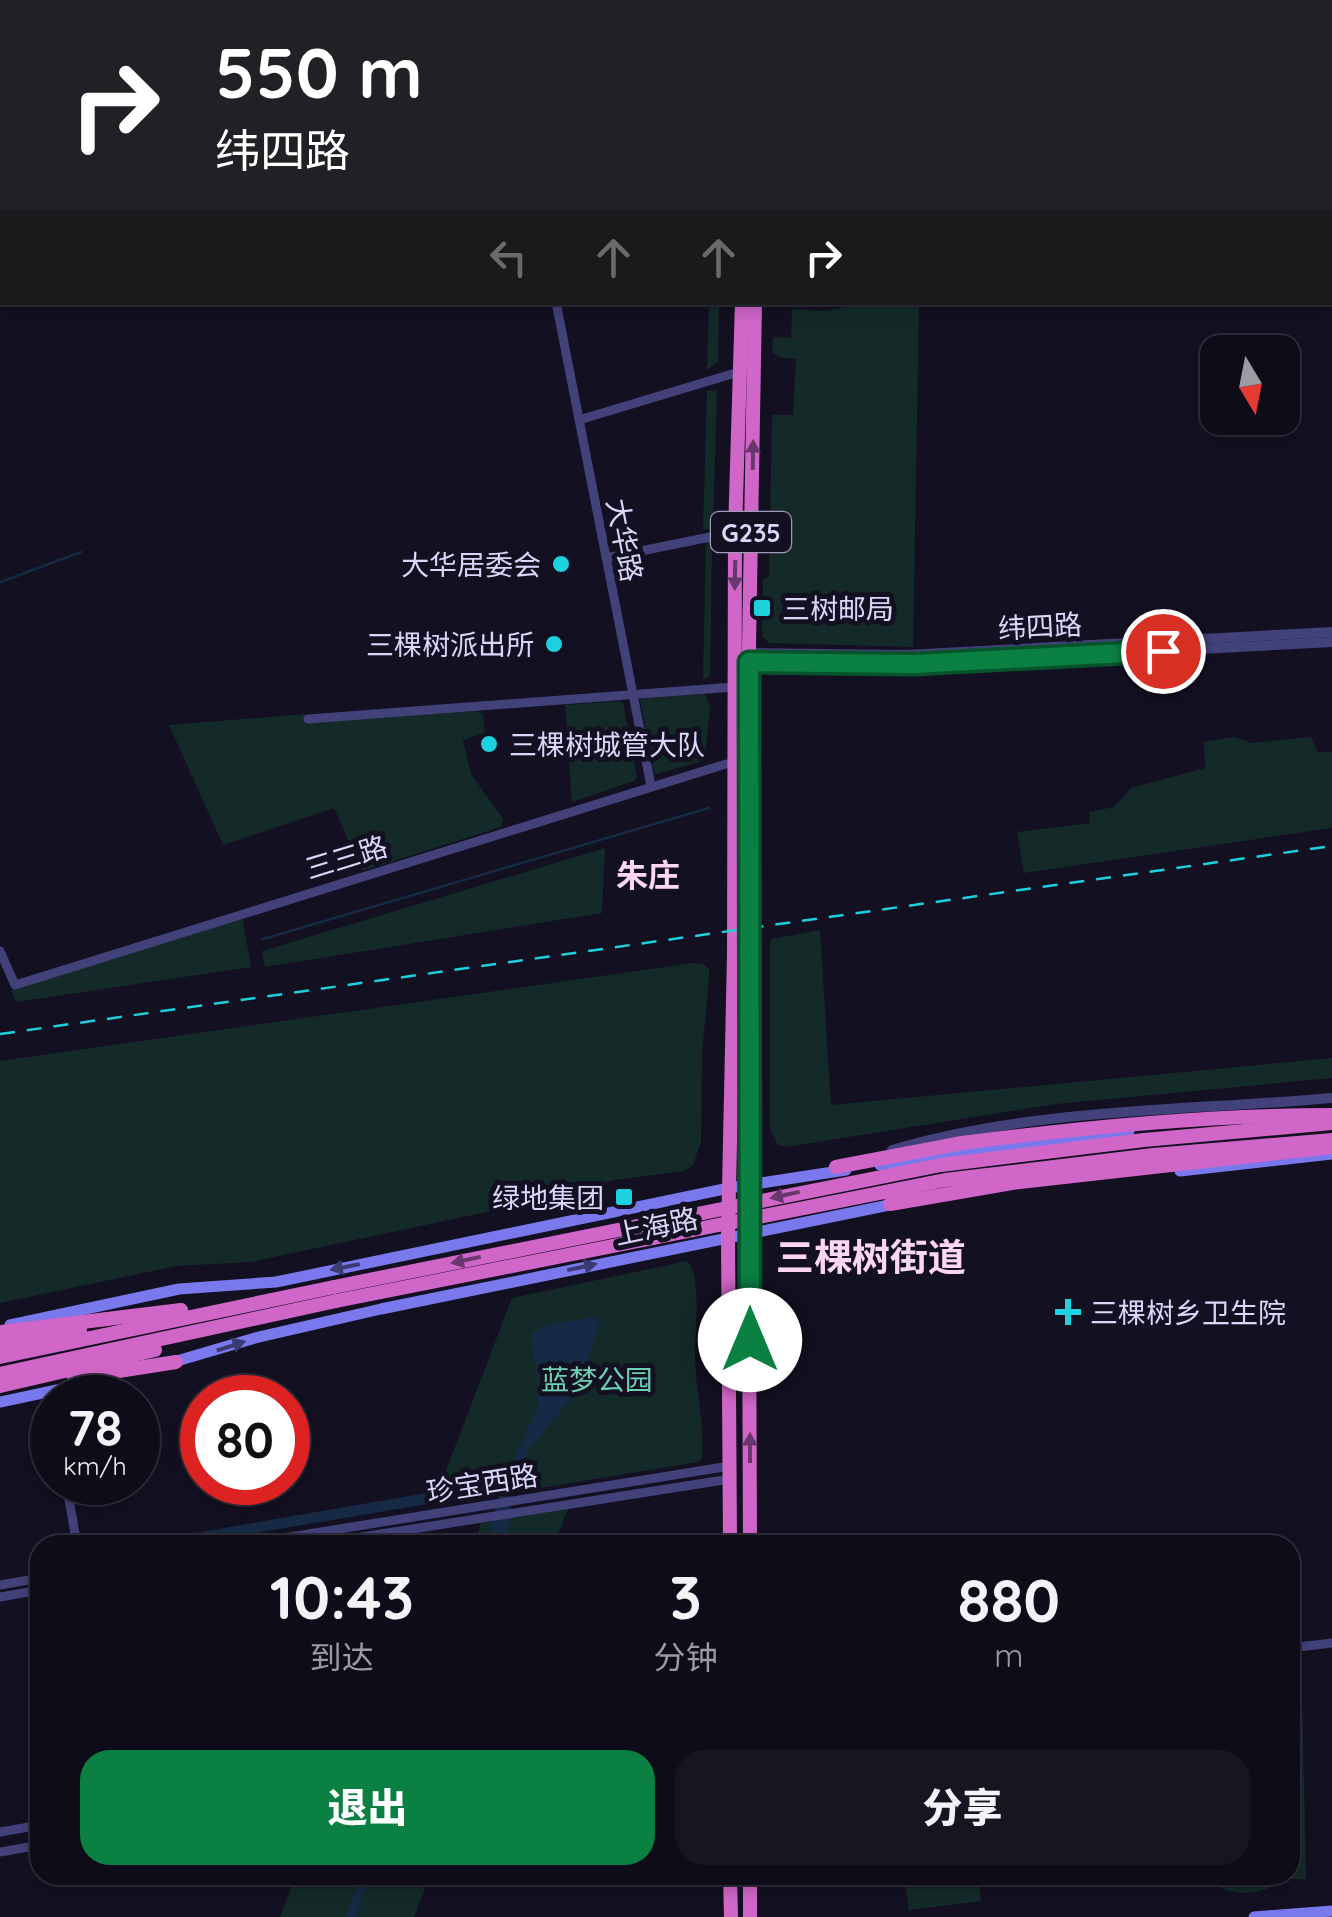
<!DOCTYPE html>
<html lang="zh">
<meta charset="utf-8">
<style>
body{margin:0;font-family:Quicksand,"Noto Sans SC",sans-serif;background:#171522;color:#f1f3f6;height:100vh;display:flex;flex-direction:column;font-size:38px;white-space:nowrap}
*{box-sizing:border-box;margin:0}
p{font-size:32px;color:#9b9ba2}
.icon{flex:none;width:55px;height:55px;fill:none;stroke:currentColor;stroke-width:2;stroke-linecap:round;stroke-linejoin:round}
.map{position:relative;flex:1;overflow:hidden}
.details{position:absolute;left:30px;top:1535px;width:1270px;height:350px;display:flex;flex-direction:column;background:#0e0c19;border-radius:30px;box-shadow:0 5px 15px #0003,0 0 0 2px #2e2c38}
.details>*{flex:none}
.top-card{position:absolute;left:0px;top:0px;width:1332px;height:305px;box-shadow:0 5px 15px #0003,0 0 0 2px #2e2c38;background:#202124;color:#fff;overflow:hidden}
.needle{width:65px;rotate:170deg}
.fabs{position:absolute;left:1200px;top:335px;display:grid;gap:20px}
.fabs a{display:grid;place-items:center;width:100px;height:100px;border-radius:20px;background:#0e0c19;box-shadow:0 5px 15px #0003,0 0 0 2px #2e2c38;font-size:50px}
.speed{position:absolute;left:30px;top:1375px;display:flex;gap:20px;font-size:50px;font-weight:700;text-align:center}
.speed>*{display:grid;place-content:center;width:130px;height:130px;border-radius:50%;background:#0e0c19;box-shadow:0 5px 15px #0003,0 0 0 2px #2e2c38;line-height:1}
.speed small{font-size:25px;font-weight:400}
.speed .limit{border:15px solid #d22;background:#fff;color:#111}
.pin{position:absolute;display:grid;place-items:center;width:85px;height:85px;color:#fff;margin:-42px;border:5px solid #fff;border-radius:50%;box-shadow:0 2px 10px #0007}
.me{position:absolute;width:110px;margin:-55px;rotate:0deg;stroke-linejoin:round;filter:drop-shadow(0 0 8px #0008)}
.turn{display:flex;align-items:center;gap:35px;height:210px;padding:0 50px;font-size:45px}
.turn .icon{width:130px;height:130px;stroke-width:2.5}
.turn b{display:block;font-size:70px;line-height:85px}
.lanes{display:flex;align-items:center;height:95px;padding:0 50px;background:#0003;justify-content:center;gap:50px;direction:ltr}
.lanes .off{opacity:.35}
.eta{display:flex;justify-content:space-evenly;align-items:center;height:170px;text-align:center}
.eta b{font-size:60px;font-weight:800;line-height:70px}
.cta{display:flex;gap:20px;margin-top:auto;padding:20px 50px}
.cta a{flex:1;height:115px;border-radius:30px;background:#0b8043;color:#fff;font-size:40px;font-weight:800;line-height:115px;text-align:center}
.cta a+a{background:#171522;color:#f1f3f6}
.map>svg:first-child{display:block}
.green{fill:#142a29}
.water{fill:#162a45}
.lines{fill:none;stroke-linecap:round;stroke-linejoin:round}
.stream{stroke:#162a45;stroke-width:2.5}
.canal{stroke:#162a45;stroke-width:9}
.minor{stroke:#42417a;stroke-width:9}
.tertiary{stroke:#42417a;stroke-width:10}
.secondary{stroke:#7979ed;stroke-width:11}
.trunk{stroke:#d166c9;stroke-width:14}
.rail{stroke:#1dd0de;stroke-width:2.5;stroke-dasharray:15 12;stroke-linecap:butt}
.trunk-bridge{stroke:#d166c9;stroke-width:14}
.oneway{fill:#68376d}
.oneway2{fill:#3c3a73}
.route-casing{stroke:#07532c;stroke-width:25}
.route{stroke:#0b8043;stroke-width:18}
.poi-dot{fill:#1dd0de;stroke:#131021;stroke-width:4}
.labels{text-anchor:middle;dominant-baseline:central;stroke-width:10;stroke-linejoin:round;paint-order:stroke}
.shield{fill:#131021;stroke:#9e9bb9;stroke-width:2.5}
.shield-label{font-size:25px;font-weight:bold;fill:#d9d6fa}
.street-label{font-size:28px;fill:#d9d6fa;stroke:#131021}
.poi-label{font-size:28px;fill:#d9d6fa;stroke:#131021;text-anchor:end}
.park-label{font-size:28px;fill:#6bd0b4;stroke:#131021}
.quarter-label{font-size:32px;font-weight:bold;fill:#fad7ee;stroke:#131021}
.district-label{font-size:38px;font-weight:bold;fill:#fad7ee;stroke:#131021}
</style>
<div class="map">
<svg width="1332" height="1917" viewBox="0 0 1332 1917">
<rect width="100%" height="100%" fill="#131021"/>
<!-- green -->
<g class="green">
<polygon points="873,302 919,303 913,647 769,643 762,636 763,580 769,577 772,415 793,415 796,359 779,357 772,352 773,337 791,338 792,309 823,311"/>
<polygon points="709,303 719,303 718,361 707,370"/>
<polygon points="717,390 713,528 703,530 707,391"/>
<polygon points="712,541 710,677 703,679 706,542"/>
<polygon points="705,694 710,706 705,760 654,775 640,699"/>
<polygon points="619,701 623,703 637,777 634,781 572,802 565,705"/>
<polygon points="477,711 483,715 485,733 463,740 471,774 503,819 501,827 362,871 334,808 223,845 169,725 305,714 306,721"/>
<polygon points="1235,737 1251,743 1311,737 1318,752 1332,752 1332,828 1024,873 1017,832 1090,823 1089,812 1114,807 1131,788 1205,768 1204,742"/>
<polygon points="605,848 602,913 265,967 262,951"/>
<polygon points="242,917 251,967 16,1002 11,990"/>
<polygon points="820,930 831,1105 1332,1058 1332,1078 1056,1104 786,1147 778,1145 770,1129 770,944 772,939"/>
<polygon points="693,963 703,964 709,969 709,979 702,1053 701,1142 693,1165 685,1171 615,1180 496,1210 251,1262 176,1266 0,1303 0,1061"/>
<path d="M687,1261C702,1274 695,1332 695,1354C695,1389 705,1423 702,1458L698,1462L499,1495L492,1493L437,1502L445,1473L512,1298Z"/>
<polygon points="568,1509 554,1545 474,1545 481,1523"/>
<polygon points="1290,1685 1302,1686 1306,1879 1293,1879 1292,1871 1290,1872"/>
<polygon points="296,1875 430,1875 414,1917 280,1917"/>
<polygon points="978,1875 981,1901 909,1910 905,1882"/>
<path d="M1202,1875H1287C1262,1900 1227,1898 1202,1875Z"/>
</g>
<!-- water -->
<polygon class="water" points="595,1317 599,1325 579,1388 528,1451 511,1492 511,1523 503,1540 498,1542 490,1528 499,1495 492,1493 184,1545 126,1545 502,1480 508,1474 537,1408 538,1384 531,1335 541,1326"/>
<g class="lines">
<!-- stream -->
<g class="stream">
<polyline points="0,582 81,552"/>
<polyline points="263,939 709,808"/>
</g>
<!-- canal -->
<g class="canal">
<polyline points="494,1545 496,1539"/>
<polyline points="350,1917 366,1875"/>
</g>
<!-- minor -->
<g class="minor">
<polyline points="497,0 498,2"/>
<polyline points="332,2 338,0"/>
<polyline points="599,2 605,0"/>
<polyline points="0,105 2,104"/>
<polyline points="556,302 651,786"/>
<polyline points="579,420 742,371"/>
<polyline points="606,558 735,532"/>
<polyline points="308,719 734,687"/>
<polyline points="0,951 15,985 726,764"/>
<polyline points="66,1482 77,1545"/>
<polyline points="240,1545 730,1466"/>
<polyline points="311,1545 730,1479"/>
<polyline points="0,1585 40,1578"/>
<polyline points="0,1597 40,1590"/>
<polyline points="1290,1648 1332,1643"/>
<polyline points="0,1832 40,1825"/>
<polyline points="0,1852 40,1845"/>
</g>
<!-- tertiary -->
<g class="tertiary">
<polyline points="1330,232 1332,231"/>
<polyline points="749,653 907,655 1332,632"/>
<polyline points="749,662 914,664 1332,642"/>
<path d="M892,1150C1033,1108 1186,1111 1332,1098"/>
</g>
<!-- secondary -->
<g class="secondary">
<polyline points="880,1165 1129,1131"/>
<polyline points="1180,1171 1332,1154"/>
<polyline points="10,1325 179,1289 276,1282 729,1188 846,1170"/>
<polyline points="170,1363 255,1338 381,1309 899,1203"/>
<polyline points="0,1402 108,1379"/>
<polyline points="1254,1917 1332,1911"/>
</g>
<!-- trunk -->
<g class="trunk">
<polyline points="751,2 751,0"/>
<polyline points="768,2 768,0"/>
<polyline points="836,1167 962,1143"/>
<polyline points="890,1204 1012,1183 1332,1147"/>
<polyline points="0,1332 181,1310"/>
<polyline points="0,1344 80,1330"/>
<polyline points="0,1357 334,1287"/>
<polyline points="0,1374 336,1301"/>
<polyline points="74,1378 176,1362"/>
<polyline points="0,1386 155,1350"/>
<polyline points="730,1545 728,1236 734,954 735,532 742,302"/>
<polyline points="750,1545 747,762 755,302"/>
<polyline points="730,1875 731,1917"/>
<polyline points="750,1875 750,1917"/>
</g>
<!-- rail -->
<polyline class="rail" points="0,1034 1332,846"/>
<!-- trunk-bridge -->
<g class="trunk-bridge">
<path d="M962,1143C1085,1127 1208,1115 1331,1115"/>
<polyline points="334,1287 941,1165 1144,1140 1332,1123"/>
<polyline points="336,1301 945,1180 1153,1155 1332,1140"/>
</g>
</g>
<!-- one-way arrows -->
<defs><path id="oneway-solid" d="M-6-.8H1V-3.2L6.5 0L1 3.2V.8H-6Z" transform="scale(2.5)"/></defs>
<g class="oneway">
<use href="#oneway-solid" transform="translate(753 455) rotate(-89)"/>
<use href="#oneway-solid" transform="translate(735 575) rotate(91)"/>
<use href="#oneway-solid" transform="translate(785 1195) rotate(168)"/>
<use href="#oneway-solid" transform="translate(466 1260) rotate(168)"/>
<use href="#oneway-solid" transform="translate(750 1448) rotate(-90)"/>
</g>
<g class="oneway2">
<use href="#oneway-solid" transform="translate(345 1267) rotate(169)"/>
<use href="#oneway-solid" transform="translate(582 1267) rotate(-12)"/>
<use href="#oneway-solid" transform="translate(231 1346) rotate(-18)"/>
</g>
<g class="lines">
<defs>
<polyline id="route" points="750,1340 749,662 914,664 1163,651"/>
</defs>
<!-- route casing -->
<use href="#route" class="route-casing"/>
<!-- route -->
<use href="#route" class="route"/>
</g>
<!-- markers -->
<g class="poi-dot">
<circle cx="561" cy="564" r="10"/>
<rect x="752" y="598" width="20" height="20" rx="5"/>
<circle cx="554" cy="644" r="10"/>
<circle cx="489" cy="744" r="10"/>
<rect x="614" y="1187" width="20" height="20" rx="5"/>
<path d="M1063 1297h10v10h10v10h-10v10h-10v-10h-10v-10h10z"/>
</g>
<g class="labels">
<!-- shield labels -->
<rect class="shield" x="711" y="512" width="80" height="40" rx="8"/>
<g class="shield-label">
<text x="751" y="532">G235</text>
</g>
<!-- street labels -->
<g class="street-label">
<text transform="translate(625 540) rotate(79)">大华路</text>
<text transform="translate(1040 626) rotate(-3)">纬四路</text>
<text transform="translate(346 857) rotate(-17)">三三路</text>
<text transform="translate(656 1226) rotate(-12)">上海路</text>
<text transform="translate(482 1483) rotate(-9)">珍宝西路</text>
</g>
<!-- poi labels -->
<g class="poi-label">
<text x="541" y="564">大华居委会</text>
<text x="782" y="608" text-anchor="start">三树邮局</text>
<text x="534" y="644">三棵树派出所</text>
<text x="509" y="744" text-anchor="start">三棵树城管大队</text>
<text x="604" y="1197">绿地集团</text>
<text x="1090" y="1312" text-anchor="start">三棵树乡卫生院</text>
</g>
<!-- park labels -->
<g class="park-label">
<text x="597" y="1379">蓝梦公园</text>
</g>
<!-- quarter labels -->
<g class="quarter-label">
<text x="648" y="875">朱庄</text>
</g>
<!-- district labels -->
<g class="district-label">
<text x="871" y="1257">三棵树街道</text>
</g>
</g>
</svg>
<div class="fabs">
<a><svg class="needle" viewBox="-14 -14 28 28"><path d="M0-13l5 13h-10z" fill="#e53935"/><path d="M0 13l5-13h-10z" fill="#9b9ba2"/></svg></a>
</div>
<div class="speed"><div>78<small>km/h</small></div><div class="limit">80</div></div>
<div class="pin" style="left:1163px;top:651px;background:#d93025"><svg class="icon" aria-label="arrive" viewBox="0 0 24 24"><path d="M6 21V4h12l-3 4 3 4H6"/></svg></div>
<svg class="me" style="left:750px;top:1340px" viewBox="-20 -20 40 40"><circle r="19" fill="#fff"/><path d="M0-13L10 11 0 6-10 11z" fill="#0b8043"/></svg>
<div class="top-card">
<div class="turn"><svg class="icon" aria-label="right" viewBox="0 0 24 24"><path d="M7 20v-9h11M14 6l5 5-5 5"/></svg><div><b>550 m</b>纬四路</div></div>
<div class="lanes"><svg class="icon off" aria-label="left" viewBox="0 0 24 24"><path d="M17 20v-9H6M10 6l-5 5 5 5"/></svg><svg class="icon off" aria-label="ahead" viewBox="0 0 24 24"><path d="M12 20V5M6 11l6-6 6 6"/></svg><svg class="icon off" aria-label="ahead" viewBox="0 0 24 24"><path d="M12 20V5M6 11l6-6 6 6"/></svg><svg class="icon" aria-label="right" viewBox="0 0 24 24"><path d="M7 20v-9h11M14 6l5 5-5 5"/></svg></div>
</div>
<section class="details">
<div class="eta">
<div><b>10:43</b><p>到达</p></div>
<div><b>3</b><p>分钟</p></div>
<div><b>880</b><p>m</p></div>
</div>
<div class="cta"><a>退出</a><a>分享</a></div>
</section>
</div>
